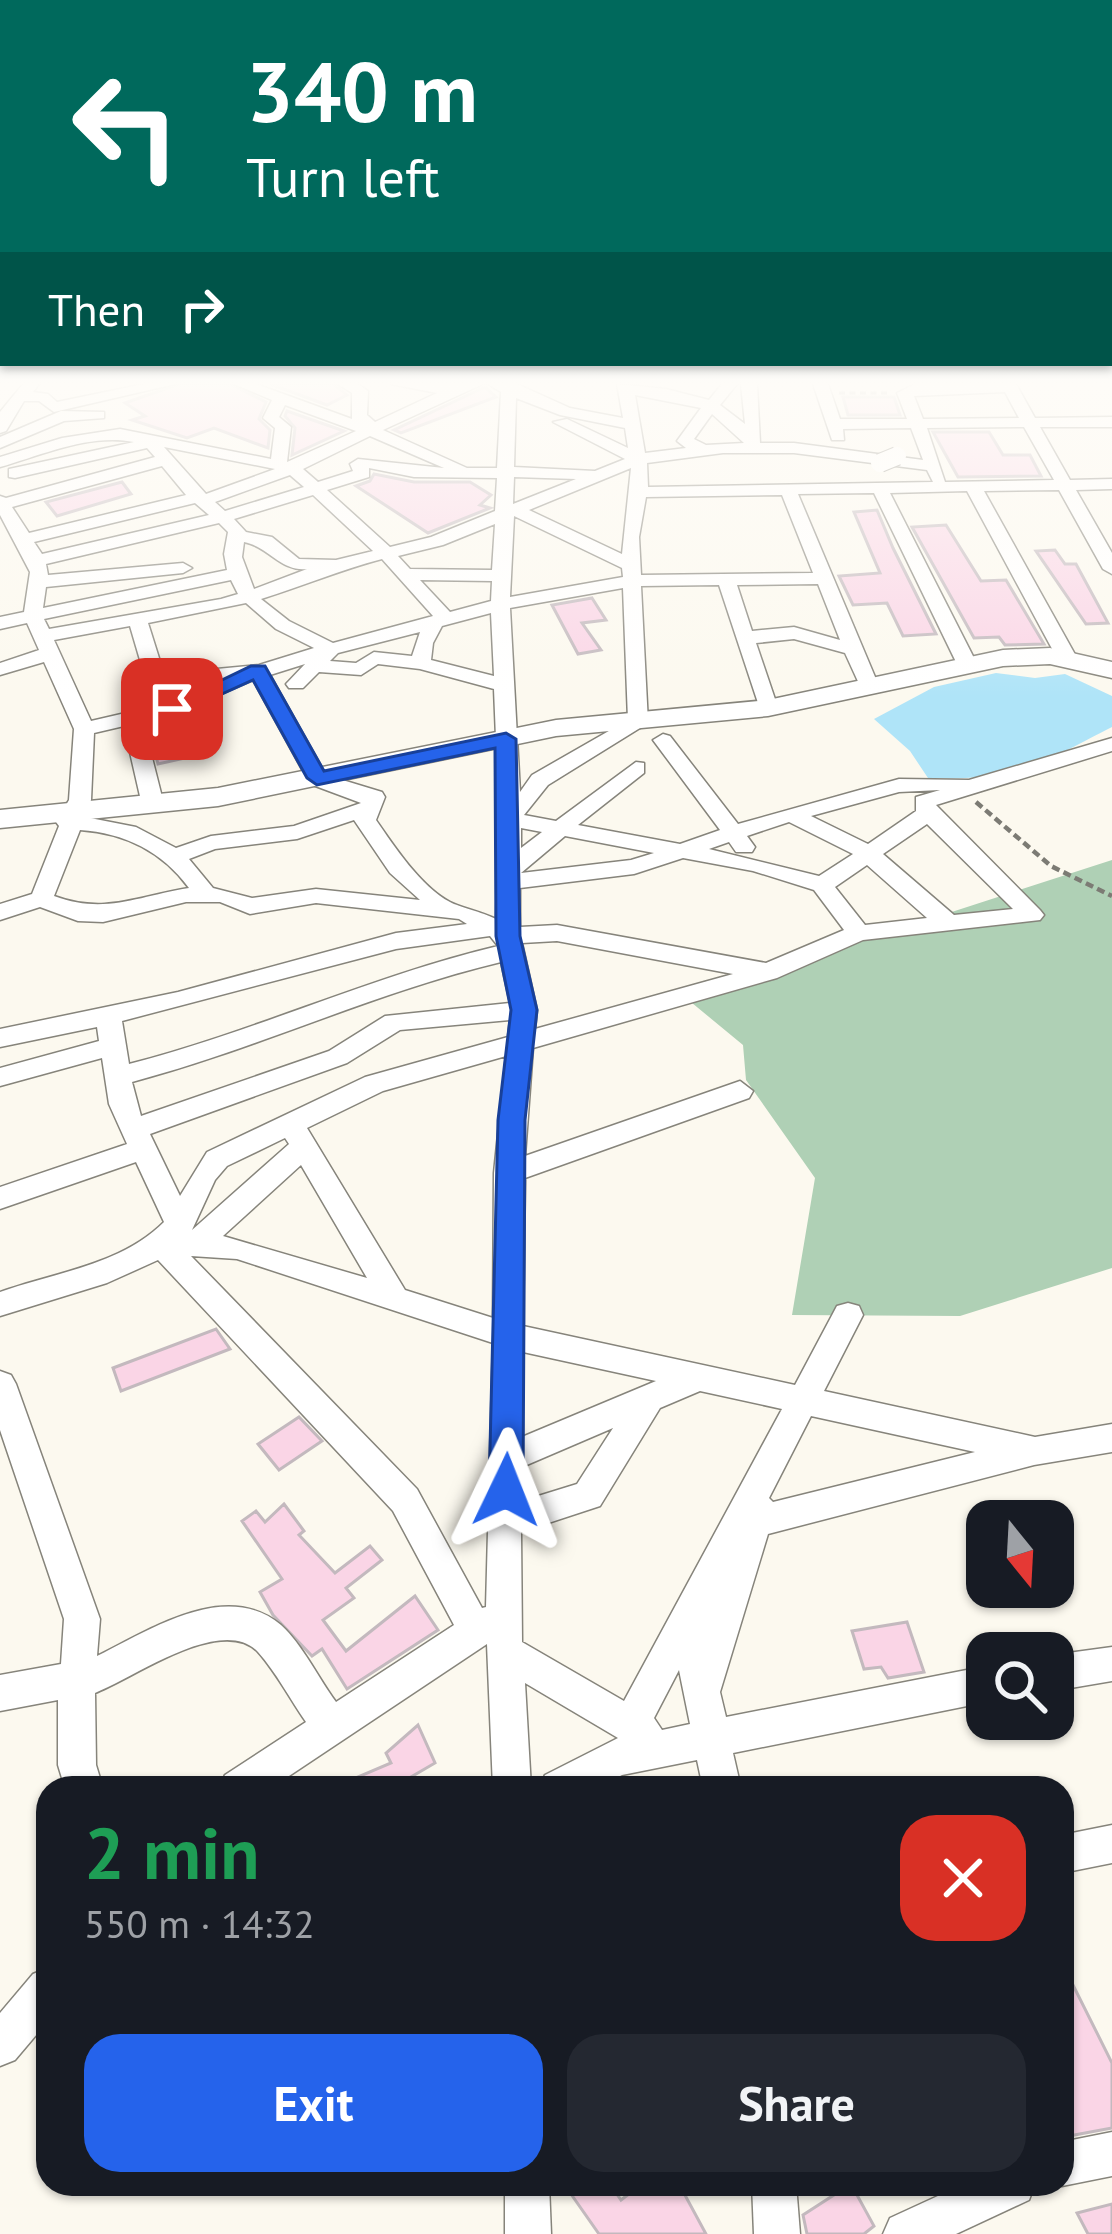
<!DOCTYPE html>
<meta charset="utf-8">
<style>
body{margin:0;font-family:"PT Sans",sans-serif;background:#242831;color:#f1f3f6;height:100vh;display:flex;flex-direction:column;font-size:45px;white-space:nowrap}
*{box-sizing:border-box;margin:0}
p{font-size:39px;color:#9ea1a6}
.icon{flex:none;width:66px;height:66px;fill:none;stroke:currentColor;stroke-width:2;stroke-linecap:round;stroke-linejoin:round}
.map{position:relative;flex:1;overflow:hidden}
.details{position:absolute;left:36px;top:1776px;width:1038px;height:420px;display:flex;flex-direction:column;background:#171b24;border-radius:36px;box-shadow:0 3px 9px #0004}
.details>*{flex:none}
.hud{position:absolute;left:0px;top:0px;width:1113px;height:366px;box-shadow:0 3px 9px #0004;background:#00695c;color:#fff;overflow:hidden}
.needle{width:78px;rotate:162deg}
.buttons{position:absolute;left:966px;top:1500px;display:grid;gap:24px}
.buttons a{display:grid;place-items:center;width:108px;height:108px;border-radius:24px;background:#171b24;box-shadow:0 3px 9px #0004;font-size:60px}
.pin{position:absolute;display:grid;place-items:center;width:102px;height:102px;color:#fff;margin:-51px;border-radius:24px;box-shadow:0 6px 18px #0006}
.me{position:absolute;width:132px;margin:-66px;rotate:2deg;stroke-linejoin:round;filter:drop-shadow(0 0 9px #0008)}
.turn{display:flex;align-items:center;gap:42px;height:252px;padding:0 48px;font-size:54px}
.turn .icon{width:156px;height:156px;stroke-width:2.5}
.turn b{display:block;font-size:84px;line-height:102px}
.then{display:flex;align-items:center;height:114px;padding:0 48px;background:#0003;gap:24px;font-size:45px}
.round{display:grid;place-items:center;flex:none;width:126px;height:126px;border-radius:36px;background:#242831}
.headline{display:flex;align-items:center;justify-content:space-between;height:204px;padding:0 48px}
h1{font-size:72px;font-weight:700;line-height:90px;color:#1e9e55}
.primary-button{display:flex;gap:24px;margin-top:auto;padding:24px 48px}
.primary-button a{flex:1;height:138px;border-radius:36px;background:#2563eb;color:#fff;font-size:48px;font-weight:700;line-height:138px;text-align:center}
.primary-button a+a{background:#242831;color:#f1f3f6}
.map>svg:first-child{display:block}
.green{fill:#afd0b5}
.water{fill:#afe4f8}
.building{fill:#fad5e6;stroke:#c3b9be;stroke-width:3}
.lines{fill:none;stroke-linecap:round;stroke-linejoin:round}
.street-casing{stroke:#86847b;stroke-width:3}
.secondary-casing{stroke:#86847b;stroke-width:3}
.path-far1{stroke:#7c7b74;stroke-width:3;stroke-dasharray:6 4.5;stroke-linecap:butt}
.path{stroke:#7c7b74;stroke-width:4.5;stroke-dasharray:8 4.5;stroke-linecap:butt}
.street{fill:#fff;fill-rule:evenodd}
.secondary{fill:#fff;fill-rule:evenodd}
.street-bridge-casing{stroke:#86847b;stroke-width:20;stroke-linecap:butt}
.street-bridge{stroke:#fff;stroke-width:18}
.route{fill:#2563eb;stroke:#184099;stroke-width:3}
</style>
<div class="map">
<svg width="1112" height="2234" viewBox="0 0 1112 2234">
<rect width="100%" height="100%" fill="#fcf9ef"/>
<!-- green -->
<polygon class="green" points="1112,860 1112,1268 960,1316 792,1315 815,1178 746,1080 743,1045 686,998"/>
<!-- water -->
<path class="water" d="M996,673L1035,678L1065,674L1112,696V727C1034,767 1018,781 928,778L910,751L874,719L934,687Z"/>
<!-- building -->
<g class="building">
<polygon points="179,384 230,384 266,402 259,419 270,430 268,448 214,428 187,438 132,420 145,416 125,403"/>
<polygon points="270,384 334,384 347,395 327,405"/>
<polygon points="485,387 496,397 401,433 394,430"/>
<polygon points="843,397 894,397 900,415 848,415"/>
<polygon points="287,411 344,431 292,455 295,428 285,416"/>
<polygon points="933,432 989,432 1003,455 1030,455 1041,476 958,477"/>
<polygon points="374,474 414,482 470,482 491,495 480,505 490,508 428,533 356,486 370,481"/>
<polygon points="122,482 131,494 57,516 46,502"/>
<polygon points="877,510 893,548 936,634 903,636 887,603 853,605 839,576 880,573 854,512"/>
<polygon points="946,525 981,581 1006,580 1044,644 1005,645 999,637 974,638 912,527"/>
<polygon points="1055,550 1065,564 1076,564 1108,623 1086,624 1036,551"/>
<polygon points="592,598 606,620 582,623 601,650 578,654 552,605"/>
<polygon points="178,719 194,756 158,764 148,725"/>
<polygon points="216,1329 230,1349 121,1391 113,1368"/>
<polygon points="299,1417 322,1441 279,1470 258,1444"/>
<polygon points="284,1504 304,1531 299,1535 335,1573 370,1546 382,1560 346,1588 354,1598 323,1620 346,1651 415,1596 438,1630 347,1689 322,1649 312,1656 273,1615 260,1592 282,1579 242,1521 256,1511 265,1522"/>
<polygon points="907,1622 924,1672 888,1678 881,1667 864,1669 852,1631"/>
<polygon points="418,1725 435,1763 392,1788 332,1788 391,1763 386,1753"/>
<polygon points="1062,1963 1112,2063 1112,2128 1069,2136 1062,2121"/>
<polygon points="564,2184 610,2184 621,2200 642,2184 679,2184 706,2234 599,2234"/>
<polygon points="851,2184 874,2226 864,2234 807,2234 803,2215"/>
<polygon points="1112,2204 1112,2234 1088,2234 1077,2213"/>
</g>
<g class="lines">
<defs>
<g id="street">
<polygon points="23,384 39,384 33,392 48,394 57,402 144,384 175,384 54,412 39,401 24,401 6,431 0,433 0,412"/>
<path d="M234,384H256L352,419V393L338,384H358L368,391L367,415L375,422L437,393L391,384H483L383,430L467,468H497L501,392L488,384H517L570,408L623,418L617,384L666,389L709,400L722,384H737L720,405L745,424L741,384H757L760,443H794L923,460L911,428L843,429L844,440H832L813,384H828L840,419H907L897,393L915,384H1016L1035,418L1112,417V427H1040L1070,480L1112,479V489L1076,490L1112,553V574L1103,569L1059,490L984,491L1077,658L1074,662L1057,658L967,491L890,493L977,664L967,670L957,664L874,493L798,494L878,684L875,688H861L845,653L794,639L756,643L778,708L775,712H761L719,585L641,586L648,723L548,785L524,815L556,821L636,762L644,763V773L578,825L680,844L720,830L653,740L663,734L670,736L738,824L899,779L969,780L1112,738V751L936,805L1040,910L1044,915L1040,920L863,940L777,978L533,1048L525,1156L740,1081L753,1091L749,1098L525,1178L523,1326L795,1385L837,1306L848,1303L859,1306L863,1315L824,1391L1035,1437L1112,1424V1452L1034,1465L768,1534L720,1692L726,1717L987,1666V1702L733,1753L741,1788H703L697,1760L622,1775L597,1788H539L545,1775L618,1738L525,1683L531,1788H493L487,1644L271,1788H219L225,1775L306,1722C290,1699 276,1672 258,1652C222,1614 134,1678 95,1693L96,1765L103,1788H65L58,1765V1700L0,1711V1675L61,1664L64,1619L0,1430V1371L11,1375L16,1384L100,1619L97,1656C150,1630 226,1579 281,1625C302,1644 319,1679 336,1702L454,1625L393,1511L158,1260L107,1283L0,1316V1292C56,1272 121,1265 164,1222L136,1162L0,1209V1187L127,1144L109,1104L102,1058L0,1086V1068L99,1041L97,1027L0,1047V1029L178,992L396,933L467,924L459,919L316,903L250,914L220,902H186L103,922L78,921L40,907L0,920V904L32,894L59,826L56,822L69,800L74,729L44,662L0,675V663L39,650L27,623L0,629V617L24,612L30,572L0,515V496L6,498L155,457L147,448L15,478L9,477V469L134,442C90,433 42,455 0,467V457L62,438L120,429L271,459L275,428L263,418L272,400ZM1005,392L1019,418L923,419L914,396ZM635,395L701,408L677,441L686,448L645,453ZM516,398L560,415L625,428L628,448L567,419L553,422L625,459L595,471L514,467ZM285,405L356,431L287,462L291,427L279,417ZM712,414L744,443L706,445L694,439ZM1024,427L1054,480L945,482L927,428ZM370,436L444,468L358,459L350,464L353,471L318,482L303,469ZM164,447L275,469L206,494ZM723,453H794L927,470L933,482L648,487L647,463ZM162,466L186,495L29,533L12,507ZM369,468L414,477L497,478L495,511L431,537L390,547L327,490L369,477ZM631,468L622,554L529,510ZM290,475L304,487L225,511L215,502ZM514,477L576,479L513,504ZM313,495L373,551L336,560L299,559L272,537L246,532L234,519ZM782,495L813,573L641,575L639,537L646,497ZM195,503L209,515L42,554L34,542ZM514,516L622,568L623,577L510,597ZM219,523L228,532L224,554L227,570L43,608L46,587L183,573L192,568L183,563L48,575L46,564ZM495,524L492,570L410,569L398,556L443,545ZM244,542C269,547 281,572 307,569L254,589L242,557ZM382,559L433,616L333,643L289,621L261,599C303,586 340,570 382,559ZM231,580L238,594L221,599L49,629L44,619ZM420,580L492,581L491,601L450,612ZM818,584L840,640L794,627L752,631L737,585ZM623,588L628,720L532,775L520,792L510,608ZM246,603L276,629L314,648L259,665L164,674L148,623ZM491,613L494,676L431,660L433,643L442,626ZM130,626L145,677L142,681L153,696H167L168,685L214,681L160,705L91,721L54,640ZM420,632L412,656L374,652L356,663L330,661L338,653ZM305,664L286,684L289,688H303L319,672L361,675L378,664L420,669L494,689L499,812L496,919C482,912 459,907 450,902C421,887 394,846 376,820L385,797L382,792L326,775L270,675ZM253,680L310,784L361,803L294,826L211,836L176,848L136,827L85,817L91,800L94,733L124,726L142,805L145,810H161L164,805L143,722L174,714ZM940,790L916,797V811L868,844L811,816L899,792ZM354,820L390,873L420,900L316,889L252,898L213,888L189,859L215,849L297,839ZM789,822L853,854L819,876L709,849L729,842L736,852H752L755,847L747,836ZM927,824L1013,909L954,915L883,854ZM521,828L542,832L521,848ZM80,830C124,833 162,851 189,888C138,896 105,915 54,896ZM565,836L654,853L631,860L521,873ZM683,858L753,871L814,890L844,930L766,963L557,925L520,927V888L634,874ZM867,865L927,918L865,925L835,887ZM490,936L498,946C372,976 254,1032 129,1064L122,1021L396,949ZM557,941L733,974L535,1029L537,1010L522,943ZM501,962L510,1003L385,1016L329,1051L141,1116L132,1082C257,1049 375,992 501,962ZM510,1020L508,1037L365,1077L207,1152L180,1196L150,1134L347,1063L400,1030ZM506,1056L494,1173L493,1318L405,1290L307,1128L383,1091ZM285,1138L289,1144L192,1230L215,1180L227,1166ZM301,1165L367,1278L223,1236ZM191,1256L237,1259L493,1343L486,1607L482,1608L417,1489ZM523,1352L656,1381L522,1437ZM700,1391L782,1409L624,1701L522,1642L521,1532L600,1506L660,1408ZM811,1416L975,1452L773,1502L769,1498ZM613,1428L577,1484L522,1501V1467ZM679,1670L690,1724L662,1730L654,1718Z"/>
<polygon points="104,412 104,418 64,421 0,448 0,437 61,411"/>
<polygon points="1112,1647 1112,1681 1053,1691 1053,1655"/>
<polygon points="1112,1825 1112,1863 1062,1873 1062,1835"/>
<polygon points="48,1968 48,2021 15,2060 0,2066 0,2013 33,1974"/>
<polygon points="1112,2132 1112,2176 1062,2186 1057,2184 1062,2184 1062,2142"/>
<polygon points="505,2184 549,2184 551,2234 505,2234"/>
<polygon points="752,2184 796,2184 800,2234 754,2234"/>
<polygon points="964,2184 1035,2184 1029,2200 956,2234 883,2234 890,2218"/>
</g>
<polygon id="secondary" points="1050,648 1112,662 1112,678 1050,664 1003,666 768,716 556,736 218,806 0,828 0,810 218,788 556,720 768,700 1003,650"/>
</defs>
<!-- street casing -->
<use href="#street" class="street-casing"/>
<!-- secondary casing -->
<use href="#secondary" class="secondary-casing"/>
<!-- path-far1 -->
<polyline class="path-far1" points="839,393 888,393"/>
<!-- path -->
<polyline class="path" points="976,802 1051,866 1112,896"/>
<!-- street -->
<use href="#street" class="street"/>
<!-- secondary -->
<use href="#secondary" class="secondary"/>
<defs>
<polyline id="street-bridge" points="880,463 897,456"/>
</defs>
<!-- street-bridge casing -->
<use href="#street-bridge" class="street-bridge-casing"/>
<!-- street-bridge -->
<use href="#street-bridge" class="street-bridge"/>
</g>
<!-- sky -->
<linearGradient id="sky" x2="0" y2="1"><stop stop-color="#91c7ee"/><stop offset="0.55" stop-color="#fefcf8"/><stop offset="1" stop-color="#fefcf8" stop-opacity="0"/></linearGradient>
<rect width="1112" height="697" fill="url(#sky)"/>
<!-- route -->
<polygon class="route" points="251,666 265,666 324,771 506,733 516,739 520,936 537,1010 525,1120 523,1490 518,1500 506,1505 494,1500 489,1490 498,1120 511,1010 496,936 495,748 317,785 307,778 253,680 180,713 162,709"/>
</svg>
<div class="buttons">
<a><svg class="needle" viewBox="-14 -14 28 28"><path d="M0-13l5 13h-10z" fill="#e53935"/><path d="M0 13l5-13h-10z" fill="#9ea1a6"/></svg></a>
<a><svg class="icon" aria-label="search" viewBox="0 0 24 24"><circle cx="10" cy="10" r="6"/><path d="M15 15l6 6"/></svg></a>
</div>
<div class="pin" style="left:172px;top:709px;background:#d93025"><svg class="icon" aria-label="arrive" viewBox="0 0 24 24"><path d="M6 21V4h12l-3 4 3 4H6"/></svg></div>
<svg class="me" style="left:506px;top:1490px" viewBox="-20 -20 40 40"><path d="M0-17L14 15 0 8-14 15z" fill="#2563eb" stroke="#fff" stroke-width="4"/></svg>
<div class="hud">
<div class="turn"><svg class="icon" aria-label="left" viewBox="0 0 24 24"><path d="M17 20v-9H6M10 6l-5 5 5 5"/></svg><div><b>340 m</b>Turn left</div></div>
<div class="then">Then<svg class="icon" aria-label="right" viewBox="0 0 24 24"><path d="M7 20v-9h11M14 6l5 5-5 5"/></svg></div>
</div>
<section class="details">
<div class="headline"><div><h1>2 min</h1><p>550 m · 14:32</p></div><a class="round" style="background:#d93025;color:#fff"><svg class="icon" aria-label="close" viewBox="0 0 24 24"><path d="M6 6l12 12M18 6L6 18"/></svg></a></div>
<div class="primary-button"><a>Exit</a><a>Share</a></div>
</section>
</div>
